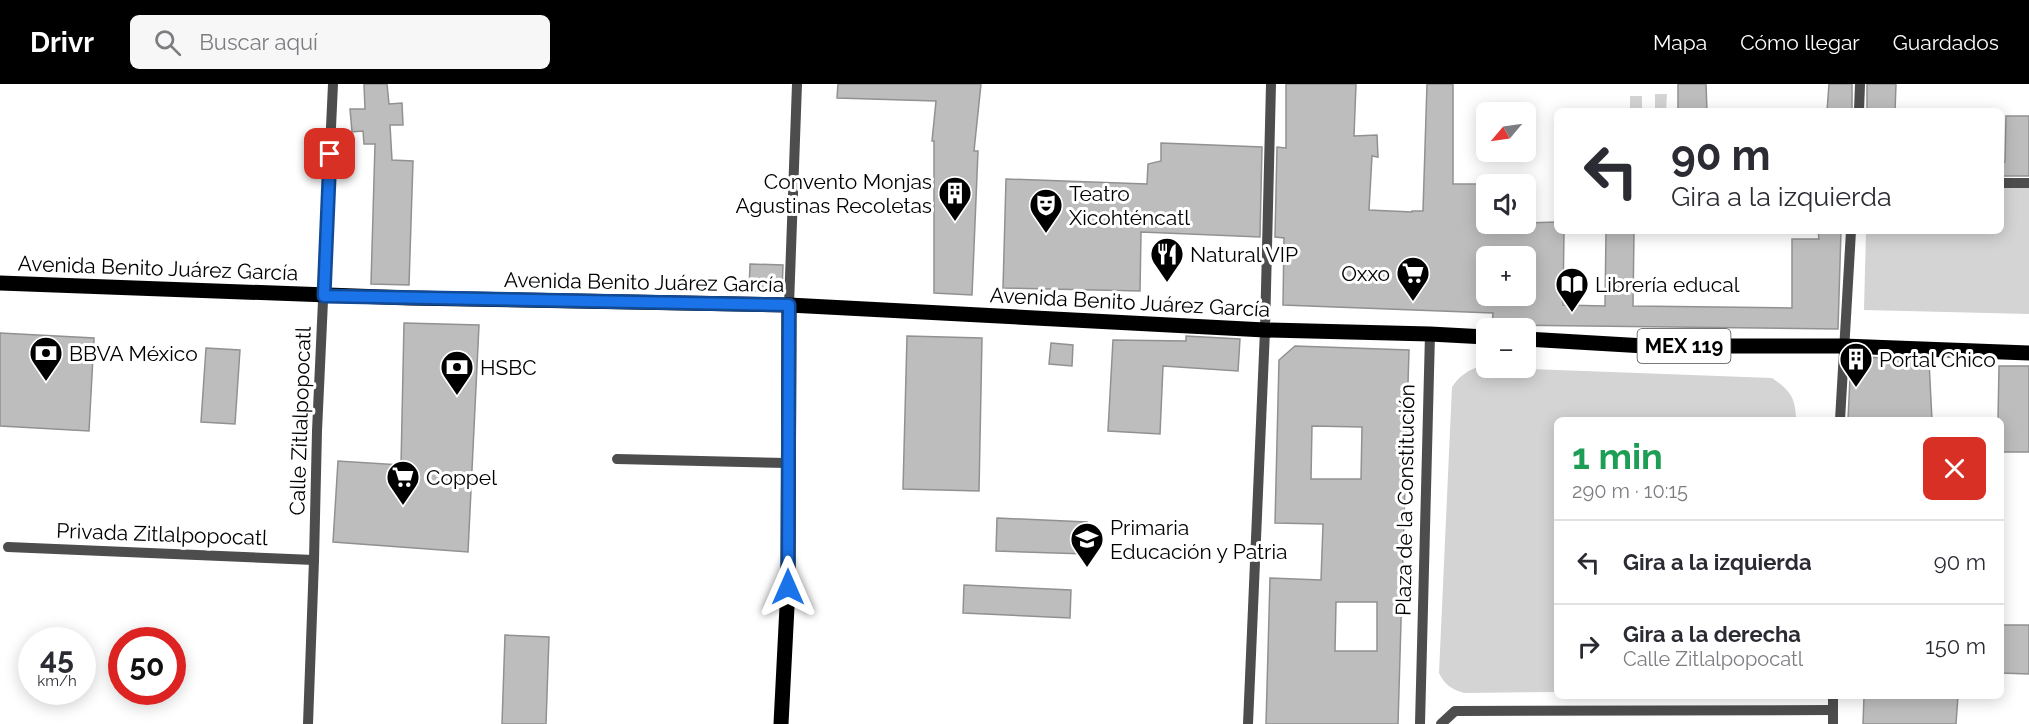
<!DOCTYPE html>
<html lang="es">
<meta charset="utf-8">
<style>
body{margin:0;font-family:Raleway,sans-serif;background:#f7f7f7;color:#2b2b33;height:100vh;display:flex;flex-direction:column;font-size:22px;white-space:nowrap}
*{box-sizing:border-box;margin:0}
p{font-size:20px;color:#7c7c81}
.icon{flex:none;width:33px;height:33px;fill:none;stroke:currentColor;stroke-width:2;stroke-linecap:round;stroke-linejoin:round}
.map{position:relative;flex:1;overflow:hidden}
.sheet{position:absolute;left:1554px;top:333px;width:450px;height:282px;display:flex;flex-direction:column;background:#fff;border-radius:9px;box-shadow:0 3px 15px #0003}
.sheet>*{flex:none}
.guide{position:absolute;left:1554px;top:24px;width:450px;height:126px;border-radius:9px;box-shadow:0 3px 15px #0003;background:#fff;color:#2b2b33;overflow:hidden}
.needle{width:39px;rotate:241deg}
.fabs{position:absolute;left:1476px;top:18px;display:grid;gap:12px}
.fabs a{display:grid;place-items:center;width:60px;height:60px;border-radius:9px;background:#fff;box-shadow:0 3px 15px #0003;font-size:30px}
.speed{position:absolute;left:18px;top:543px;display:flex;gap:12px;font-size:30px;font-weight:700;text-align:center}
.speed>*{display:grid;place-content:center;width:78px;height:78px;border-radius:50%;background:#fff;box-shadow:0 3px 15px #0003;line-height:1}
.speed small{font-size:15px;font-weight:400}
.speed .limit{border:9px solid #d22;background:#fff;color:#111}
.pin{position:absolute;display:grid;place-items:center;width:51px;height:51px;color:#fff;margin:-26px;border-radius:12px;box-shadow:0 3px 9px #0006}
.me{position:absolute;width:66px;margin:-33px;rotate:0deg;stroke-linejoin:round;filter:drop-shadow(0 0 4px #0008)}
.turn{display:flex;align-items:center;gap:21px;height:126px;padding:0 18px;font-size:27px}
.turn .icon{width:78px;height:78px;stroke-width:2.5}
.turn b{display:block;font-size:42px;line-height:51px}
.round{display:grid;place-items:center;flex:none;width:63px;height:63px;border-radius:9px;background:#f7f7f7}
.overview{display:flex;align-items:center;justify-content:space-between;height:102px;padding:0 18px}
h1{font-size:36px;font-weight:700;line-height:45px;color:#1e9e55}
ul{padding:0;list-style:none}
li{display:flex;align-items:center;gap:18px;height:84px;padding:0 18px;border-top:2px solid #e1e1e2}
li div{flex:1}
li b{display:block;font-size:22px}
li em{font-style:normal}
header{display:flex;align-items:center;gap:36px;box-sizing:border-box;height:84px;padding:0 30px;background:#000;color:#fff}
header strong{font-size:28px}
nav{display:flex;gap:33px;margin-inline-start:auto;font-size:21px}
.search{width:420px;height:54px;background:#f7f7f7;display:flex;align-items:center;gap:15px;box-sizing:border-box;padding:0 21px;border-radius:9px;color:#7c7c81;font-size:22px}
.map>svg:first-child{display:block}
.green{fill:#d4d4d4}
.building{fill:#bdbdbd;stroke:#919191;stroke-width:1.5;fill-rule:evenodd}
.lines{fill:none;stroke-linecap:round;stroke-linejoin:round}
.minor{stroke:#4d4d4d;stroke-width:10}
.major{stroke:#000;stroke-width:15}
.route-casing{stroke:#114b97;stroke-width:15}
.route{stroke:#1a73e8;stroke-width:10}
.labels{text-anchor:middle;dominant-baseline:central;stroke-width:6;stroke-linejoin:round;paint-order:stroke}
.shield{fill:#fff;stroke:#4c4c4c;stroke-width:1.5}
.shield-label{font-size:20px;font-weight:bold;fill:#000}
.poi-label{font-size:21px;fill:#000;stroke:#fff;text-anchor:start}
.street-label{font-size:21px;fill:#000;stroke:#fff}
</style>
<header>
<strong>Drivr</strong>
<div class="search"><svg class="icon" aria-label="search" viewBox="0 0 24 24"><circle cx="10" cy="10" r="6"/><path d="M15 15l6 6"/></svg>Buscar aquí</div>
<nav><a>Mapa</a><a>Cómo llegar</a><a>Guardados</a></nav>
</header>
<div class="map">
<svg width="2029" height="640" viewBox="0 0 2029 640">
<rect width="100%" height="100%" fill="#fff"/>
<!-- green -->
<g class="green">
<polygon points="1655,10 1667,10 1666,27 1655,27"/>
<rect x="1630" y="12" width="12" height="15"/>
<polygon points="2001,103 2029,104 2029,230 1864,226 1866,147 2001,147"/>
<path d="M1477,283L1772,294C1790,306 1796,314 1796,336H1557V608L1464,609C1451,605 1445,601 1439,589L1452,303C1459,293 1465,288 1477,283Z"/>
</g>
<!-- building -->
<g class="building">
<polygon points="364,0 387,0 389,20 402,19 403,41 390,41 392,76 413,77 409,201 371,200 375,60 364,60 363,47 352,48 350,25 365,25"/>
<polygon points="838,0 981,0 974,67 978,67 972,211 934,209 934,57 932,57 936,17 837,14"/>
<path d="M1286,0H1356L1354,52L1377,51L1378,73L1372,72L1369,126L1412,128V127H1423L1427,0H1453V100H1486V140L1557,138V147H1564L1563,221L1605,222L1606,147H1634L1633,222L1792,224V155H1819L1818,147H1841L1838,245L1492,241L1493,229L1283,221L1284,154L1275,153L1277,63L1286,64ZM1486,172H1526V212H1486Z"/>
<polygon points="1678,0 1706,0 1707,27 1678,27"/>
<polygon points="1829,0 1852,0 1852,27 1827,27"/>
<polygon points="1867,0 1896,0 1895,27 1867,27"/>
<polygon points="2006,32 2029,32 2029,92 2001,92 2001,78 2005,78"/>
<polygon points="1161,59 1262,63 1260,153 1141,148 1140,207 1003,204 1006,95 1147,100 1148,80 1161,77"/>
<polygon points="750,180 783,181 782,208 749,207"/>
<polygon points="404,239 479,241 468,468 333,458 338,377 401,381"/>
<polygon points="0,249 94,254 89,347 0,342"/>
<polygon points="907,252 982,254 979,407 903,405"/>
<polygon points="1186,252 1240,255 1238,287 1163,282 1160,350 1108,347 1113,256 1186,257"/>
<polygon points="1051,259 1073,261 1072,282 1049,280"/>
<path d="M1295,262L1409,266L1398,640H1266L1270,494L1321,496L1323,440L1275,439L1279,276ZM1312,342L1362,343L1361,395H1311ZM1336,518H1377V567H1335Z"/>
<polygon points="206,264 240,266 235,340 201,338"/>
<polygon points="1851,272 1929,277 1932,336 1848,336"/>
<polygon points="1999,282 2029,282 2029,368 2001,368 2001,336 1998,336"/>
<polygon points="997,434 1087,438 1086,470 996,467"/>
<polygon points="964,501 1071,506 1070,534 963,529"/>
<polygon points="2001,541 2029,541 2029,590 2001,589"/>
<polygon points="505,551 549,553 546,640 502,640"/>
<polygon points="1864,612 1958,612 1956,640 1863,640"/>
</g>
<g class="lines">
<!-- minor -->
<g class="minor">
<polyline points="1859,27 1860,0"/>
<polyline points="2001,99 2029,99"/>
<polyline points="789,221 797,0"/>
<polyline points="1840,336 1851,147"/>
<polyline points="617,375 787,379"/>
<polyline points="8,463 314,476"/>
<polyline points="1833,612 1833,640"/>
<polyline points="308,640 314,476 317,347 333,0"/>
<polyline points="1248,640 1265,246 1271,0"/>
<polyline points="1420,640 1430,250"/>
<polyline points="1441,640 1455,627 1833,626"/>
</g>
<!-- major -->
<g class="major">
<polyline points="0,199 409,214 789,221 1265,246 1430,250 1486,253"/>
<polyline points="1526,255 1645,262 1843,262 2029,269"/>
<polyline points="781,640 788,503 789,221"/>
</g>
</g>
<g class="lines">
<defs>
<polyline id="route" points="330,70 324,212 789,221 788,503"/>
</defs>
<!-- route casing -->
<use href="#route" class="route-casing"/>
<!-- route -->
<use href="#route" class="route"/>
</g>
<!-- icons -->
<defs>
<symbol id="building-pin" viewBox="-11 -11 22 30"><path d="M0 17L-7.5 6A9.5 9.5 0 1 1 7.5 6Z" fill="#000" stroke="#fff"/><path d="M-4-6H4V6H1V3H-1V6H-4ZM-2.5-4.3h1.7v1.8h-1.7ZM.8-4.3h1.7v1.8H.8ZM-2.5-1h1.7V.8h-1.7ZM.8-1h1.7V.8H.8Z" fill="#fff"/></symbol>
<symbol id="theatre-pin" viewBox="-11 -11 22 30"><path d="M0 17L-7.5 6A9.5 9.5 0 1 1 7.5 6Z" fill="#000" stroke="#fff"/><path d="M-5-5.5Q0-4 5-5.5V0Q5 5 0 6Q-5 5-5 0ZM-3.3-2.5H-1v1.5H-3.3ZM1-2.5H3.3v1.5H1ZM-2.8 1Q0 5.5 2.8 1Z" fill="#fff"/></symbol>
<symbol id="restaurant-pin" viewBox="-11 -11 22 30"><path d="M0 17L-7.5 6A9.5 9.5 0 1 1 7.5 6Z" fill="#000" stroke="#fff"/><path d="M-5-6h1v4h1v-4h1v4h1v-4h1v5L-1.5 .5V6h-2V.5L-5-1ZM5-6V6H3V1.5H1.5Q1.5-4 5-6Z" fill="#fff"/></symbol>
<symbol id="supermarket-pin" viewBox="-11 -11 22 30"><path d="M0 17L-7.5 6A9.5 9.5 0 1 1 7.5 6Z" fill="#000" stroke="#fff"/><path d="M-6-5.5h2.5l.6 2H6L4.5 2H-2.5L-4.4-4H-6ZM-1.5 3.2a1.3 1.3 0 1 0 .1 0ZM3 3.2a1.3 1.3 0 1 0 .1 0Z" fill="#fff"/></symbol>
<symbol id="library-pin" viewBox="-11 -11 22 30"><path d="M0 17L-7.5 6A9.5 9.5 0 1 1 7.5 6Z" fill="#000" stroke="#fff"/><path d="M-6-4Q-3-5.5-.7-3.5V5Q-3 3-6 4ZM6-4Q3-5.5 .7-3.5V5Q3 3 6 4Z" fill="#fff"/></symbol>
<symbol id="bank-pin" viewBox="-11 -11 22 30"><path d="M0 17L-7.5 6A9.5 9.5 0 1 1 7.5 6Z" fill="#000" stroke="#fff"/><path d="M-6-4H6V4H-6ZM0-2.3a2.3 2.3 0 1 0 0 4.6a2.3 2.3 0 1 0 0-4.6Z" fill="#fff"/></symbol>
<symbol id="school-pin" viewBox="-11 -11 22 30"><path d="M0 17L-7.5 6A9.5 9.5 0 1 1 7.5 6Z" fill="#000" stroke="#fff"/><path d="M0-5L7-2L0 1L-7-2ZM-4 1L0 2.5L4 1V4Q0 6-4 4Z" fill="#fff"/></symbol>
</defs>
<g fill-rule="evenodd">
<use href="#building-pin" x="936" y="90" width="38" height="52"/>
<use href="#theatre-pin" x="1027" y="102" width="38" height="52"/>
<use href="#restaurant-pin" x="1148" y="151" width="38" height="52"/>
<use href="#supermarket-pin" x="1394" y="170" width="38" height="52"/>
<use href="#library-pin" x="1553" y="181" width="38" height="52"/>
<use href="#bank-pin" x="27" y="250" width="38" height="52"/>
<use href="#building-pin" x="1837" y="256" width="38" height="52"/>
<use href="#bank-pin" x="438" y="264" width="38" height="52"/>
<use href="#supermarket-pin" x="384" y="374" width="38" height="52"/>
<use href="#school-pin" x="1068" y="436" width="38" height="52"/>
</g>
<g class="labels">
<!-- shield labels -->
<rect class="shield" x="1637.5" y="245" width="93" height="34" rx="4.5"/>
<g class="shield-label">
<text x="1684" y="262">MEX 119</text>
</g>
<!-- poi labels -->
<g class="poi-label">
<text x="932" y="97" text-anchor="end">Convento Monjas<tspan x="932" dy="24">Agustinas Recoletas</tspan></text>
<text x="1069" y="109">Teatro<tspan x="1069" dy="24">Xicohténcatl</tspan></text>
<text x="1190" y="170">Natural VIP</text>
<text x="1390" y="189" text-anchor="end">Oxxo</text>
<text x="1595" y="200">Librería educal</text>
<text x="69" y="269">BBVA México</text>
<text x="1879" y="275">Portal Chico</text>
<text x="480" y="283">HSBC</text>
<text x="426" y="393">Coppel</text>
<text x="1110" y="443">Primaria<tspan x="1110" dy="24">Educación y Patria</tspan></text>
</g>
<!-- street labels -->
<g class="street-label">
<text transform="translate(158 184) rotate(2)">Avenida Benito Juárez García</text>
<text transform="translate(644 198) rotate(1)">Avenida Benito Juárez García</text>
<text transform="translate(1130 218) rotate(3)">Avenida Benito Juárez García</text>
<text transform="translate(300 337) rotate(-88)">Calle Zitlalpopocatl</text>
<text transform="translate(1405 416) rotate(-89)">Plaza de la Constitución</text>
<text transform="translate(162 450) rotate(2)">Privada Zitlalpopocatl</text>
</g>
</g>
</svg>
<div class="fabs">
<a><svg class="needle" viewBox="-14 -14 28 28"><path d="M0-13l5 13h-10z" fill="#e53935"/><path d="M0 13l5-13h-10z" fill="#7c7c81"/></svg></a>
<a><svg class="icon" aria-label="sound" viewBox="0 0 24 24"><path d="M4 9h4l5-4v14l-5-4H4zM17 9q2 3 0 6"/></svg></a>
<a>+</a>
<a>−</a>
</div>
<div class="speed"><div>45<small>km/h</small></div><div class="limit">50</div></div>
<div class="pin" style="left:330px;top:70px;background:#d93025"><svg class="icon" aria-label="arrive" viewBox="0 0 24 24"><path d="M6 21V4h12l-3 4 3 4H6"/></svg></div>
<svg class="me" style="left:788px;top:503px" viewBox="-20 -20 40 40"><path d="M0-17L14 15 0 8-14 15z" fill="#1a73e8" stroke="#fff" stroke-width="4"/></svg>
<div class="guide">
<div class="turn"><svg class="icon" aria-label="left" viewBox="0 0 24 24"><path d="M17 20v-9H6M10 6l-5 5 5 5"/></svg><div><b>90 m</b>Gira a la izquierda</div></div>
</div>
<section class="sheet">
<div class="overview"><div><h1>1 min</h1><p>290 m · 10:15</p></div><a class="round" style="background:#d93025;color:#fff"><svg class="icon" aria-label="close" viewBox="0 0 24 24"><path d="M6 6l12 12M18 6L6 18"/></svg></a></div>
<ul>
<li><svg class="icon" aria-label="left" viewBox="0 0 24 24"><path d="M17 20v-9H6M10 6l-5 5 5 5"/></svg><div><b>Gira a la izquierda</b></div><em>90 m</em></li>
<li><svg class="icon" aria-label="right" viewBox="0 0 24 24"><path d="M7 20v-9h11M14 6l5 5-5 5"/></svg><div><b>Gira a la derecha</b><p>Calle Zitlalpopocatl</p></div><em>150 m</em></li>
</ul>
</section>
</div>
